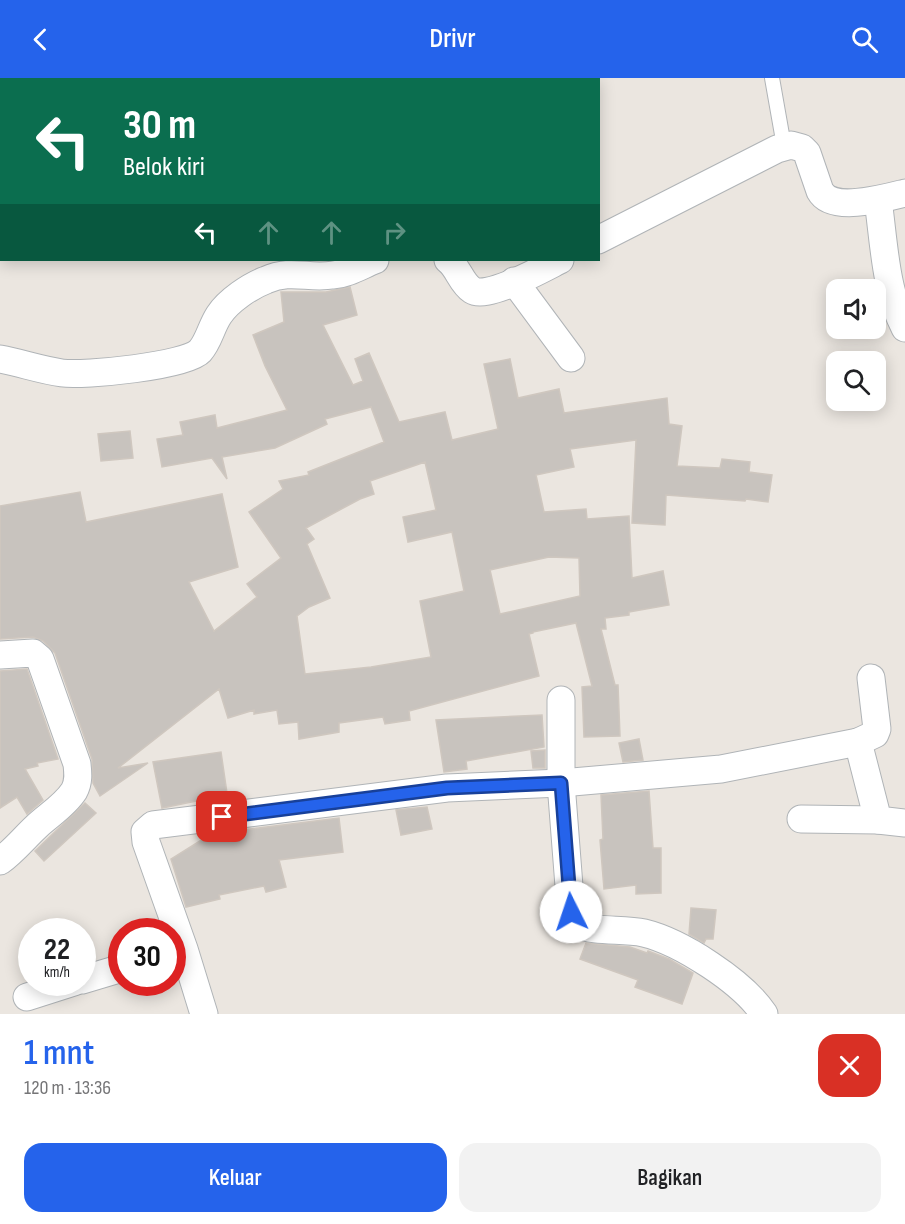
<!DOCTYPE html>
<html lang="id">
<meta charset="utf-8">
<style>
body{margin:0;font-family:"Sofia Sans Condensed",sans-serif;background:#f2f2f2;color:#202124;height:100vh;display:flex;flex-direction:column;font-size:22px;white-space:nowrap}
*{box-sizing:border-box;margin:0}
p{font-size:20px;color:#757577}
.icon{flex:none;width:33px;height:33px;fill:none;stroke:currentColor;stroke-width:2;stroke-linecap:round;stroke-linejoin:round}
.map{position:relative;height:936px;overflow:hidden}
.panel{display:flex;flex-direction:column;background:#fff;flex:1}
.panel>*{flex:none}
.banner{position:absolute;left:0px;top:0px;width:600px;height:183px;box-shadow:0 3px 15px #0003;background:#0b6e4f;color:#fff;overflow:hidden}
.fabs{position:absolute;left:826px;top:201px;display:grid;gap:12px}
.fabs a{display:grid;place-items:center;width:60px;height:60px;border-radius:12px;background:#fff;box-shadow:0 3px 15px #0003;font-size:30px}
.speed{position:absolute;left:18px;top:840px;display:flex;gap:12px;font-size:30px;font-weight:700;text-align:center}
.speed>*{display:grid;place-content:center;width:78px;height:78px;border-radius:50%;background:#fff;box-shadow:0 3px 15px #0003;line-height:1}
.speed small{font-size:15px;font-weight:400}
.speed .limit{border:9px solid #d22;background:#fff;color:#111}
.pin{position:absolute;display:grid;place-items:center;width:51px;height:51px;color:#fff;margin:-26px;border-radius:12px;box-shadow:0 3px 9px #0006}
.me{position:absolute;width:66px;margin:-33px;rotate:356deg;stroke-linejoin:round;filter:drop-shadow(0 0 4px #0008)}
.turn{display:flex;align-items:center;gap:21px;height:126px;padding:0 24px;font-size:27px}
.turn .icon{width:78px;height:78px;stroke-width:2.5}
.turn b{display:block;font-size:42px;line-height:51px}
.lanes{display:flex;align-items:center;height:57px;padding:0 24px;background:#0003;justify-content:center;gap:30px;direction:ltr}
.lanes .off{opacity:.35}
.round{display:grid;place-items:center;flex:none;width:63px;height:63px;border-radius:18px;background:#f2f2f2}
.head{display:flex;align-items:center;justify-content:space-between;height:102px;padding:0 24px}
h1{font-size:36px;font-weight:600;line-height:45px;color:#2563eb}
.button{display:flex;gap:12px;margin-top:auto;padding:12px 24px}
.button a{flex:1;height:69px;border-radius:18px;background:#2563eb;color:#fff;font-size:24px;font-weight:600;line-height:69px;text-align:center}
.button a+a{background:#f2f2f2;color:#202124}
header{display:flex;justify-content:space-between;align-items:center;height:78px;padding:0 24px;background:#2563eb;color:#fff;font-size:27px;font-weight:600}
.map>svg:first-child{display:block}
.building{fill:#c8c3be;stroke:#cfc7bf;stroke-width:1.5;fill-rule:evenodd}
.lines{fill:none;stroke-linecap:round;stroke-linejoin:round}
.lane-casing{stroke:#b0b4b7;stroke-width:16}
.street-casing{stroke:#b0b4b7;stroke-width:29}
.lane{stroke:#fff;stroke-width:14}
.street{stroke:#fff;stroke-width:27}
.route-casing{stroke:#184099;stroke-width:15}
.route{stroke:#2563eb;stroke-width:10}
</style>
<header><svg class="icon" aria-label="back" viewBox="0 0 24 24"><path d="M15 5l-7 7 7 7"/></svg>Drivr<svg class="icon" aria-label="search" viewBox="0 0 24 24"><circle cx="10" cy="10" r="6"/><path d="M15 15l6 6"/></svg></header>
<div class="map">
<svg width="905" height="936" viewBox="0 0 905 936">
<rect width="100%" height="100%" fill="#ebe6e0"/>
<!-- building -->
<g class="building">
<path d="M350,209L357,237L323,247L353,307L363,303L355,281L369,275L399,344L445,334L452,362L498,351L484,286L510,281L518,320L559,311L564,335L667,320L669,346L682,348L677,388L720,390L722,381L750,384L749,394L772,397L768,424L746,421L745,423L666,417L665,447L632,445L636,362L570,371L574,389L536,397L544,434L586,431L587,441L629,438L632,500L663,493L669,527L629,534V537L605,540L606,551H601L615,607H618L620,658L584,659L582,609L592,608L576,545L533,554V555L529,556L539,598L409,633L410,642L385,646L383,639L339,645V654L299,661L298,644L279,646L277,632L254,636V632L228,640L219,611L118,690L148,685L100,718L93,705L92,681L55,575L43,563L33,559L0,561V428L80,414L86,444L222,416L238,489L189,504L214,553L257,519L247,506L281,480L249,434L283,411L279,403L309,397L308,394L384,364L371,329L325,341L327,346L275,370L222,379L227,401L212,380L162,389L157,361L183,357L180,344L215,337L217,350L287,332L265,288L253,257L284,244L281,214H326ZM425,384L436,432L403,439L408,464L452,454L464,513L420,523L431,579L371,589L305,596L297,538L309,529L330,520L307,466L314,461L306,450L360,421L374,416L370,403ZM549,479L579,480L580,518L500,536L490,492Z"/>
<polygon points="130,353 133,380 101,383 98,356"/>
<polygon points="27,591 58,681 37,685 38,688 25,691 43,722 27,736 17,719 0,730 0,593"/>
<polygon points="542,637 544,669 466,683 467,691 444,694 436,642"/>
<polygon points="639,661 643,682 623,684 619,665"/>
<polygon points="545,672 545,690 533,690 531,673"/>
<polygon points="221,674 228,722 206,724 206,721 162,730 153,684"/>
<polygon points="649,713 653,770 661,770 661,815 636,816 636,807 604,811 600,762 603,761 601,717"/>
<polygon points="85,725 96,735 44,783 35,773"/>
<polygon points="427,729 432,751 401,757 396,732"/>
<polygon points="339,740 343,774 279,782 286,809 266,814 264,808 219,817 220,821 186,829 171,781 211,756"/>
<polygon points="691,830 716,832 713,861 706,861 704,865 689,856"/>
<polygon points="586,865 630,869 647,875 648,873 669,881 693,895 682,926 635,909 638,902 580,881"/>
</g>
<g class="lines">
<defs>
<polyline id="lane" points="772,0 784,68"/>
<g id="street">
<path d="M878,122C884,164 885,212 905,250"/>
<path d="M598,162L777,71L791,67L802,70L807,75L820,113C832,135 885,120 905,115"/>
<path d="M448,182C458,189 461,205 472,212C487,222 544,190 560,182"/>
<polyline points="514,203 571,280"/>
<path d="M0,281C21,285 41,292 62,295C84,298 186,288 200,273C209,263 211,249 219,237C228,223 250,208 266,202C291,191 308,201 333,197C348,196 362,187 375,182"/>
<path d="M0,577L33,575L40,581L77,686C78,695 79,704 74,713C65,727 49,737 37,748C24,760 14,773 0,783"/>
<path d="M561,622V705L571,834L576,846C597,855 622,850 644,855C681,864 743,904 764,936"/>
<polyline points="858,664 875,656 877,651 871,600"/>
<polyline points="801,741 878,742"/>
<polyline points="82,902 122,890"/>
<polyline points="27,919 74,904"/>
<polyline points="204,936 184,871 146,764 145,754 153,747 447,710 561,705 721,691 858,664 878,742 905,745"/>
</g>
</defs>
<!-- lane casing -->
<use href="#lane" class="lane-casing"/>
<!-- street casing -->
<use href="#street" class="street-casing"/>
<!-- lane -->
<use href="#lane" class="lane"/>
<!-- street -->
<use href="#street" class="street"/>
</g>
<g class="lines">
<defs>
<polyline id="route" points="222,739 447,710 561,705 571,834"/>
</defs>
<!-- route casing -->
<use href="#route" class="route-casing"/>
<!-- route -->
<use href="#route" class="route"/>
</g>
</svg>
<div class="fabs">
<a><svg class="icon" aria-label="sound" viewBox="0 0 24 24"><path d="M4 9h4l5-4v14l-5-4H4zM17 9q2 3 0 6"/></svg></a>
<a><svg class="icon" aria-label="search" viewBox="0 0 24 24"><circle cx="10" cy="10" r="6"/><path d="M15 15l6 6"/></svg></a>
</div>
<div class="speed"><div>22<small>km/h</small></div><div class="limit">30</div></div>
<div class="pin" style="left:222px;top:739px;background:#d93025"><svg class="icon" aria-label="arrive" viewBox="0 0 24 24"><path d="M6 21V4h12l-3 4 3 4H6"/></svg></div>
<svg class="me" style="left:571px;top:834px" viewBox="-20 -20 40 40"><circle r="19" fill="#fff"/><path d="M0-13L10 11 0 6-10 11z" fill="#2563eb"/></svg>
<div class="banner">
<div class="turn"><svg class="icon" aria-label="left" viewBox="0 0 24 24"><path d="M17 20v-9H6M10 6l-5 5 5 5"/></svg><div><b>30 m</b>Belok kiri</div></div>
<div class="lanes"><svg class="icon" aria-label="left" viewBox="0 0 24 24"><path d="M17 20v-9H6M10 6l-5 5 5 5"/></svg><svg class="icon off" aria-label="ahead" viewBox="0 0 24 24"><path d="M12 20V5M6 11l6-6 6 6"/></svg><svg class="icon off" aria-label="ahead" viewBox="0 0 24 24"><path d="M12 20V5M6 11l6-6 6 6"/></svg><svg class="icon off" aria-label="right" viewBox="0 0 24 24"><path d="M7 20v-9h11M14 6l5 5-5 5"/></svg></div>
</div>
</div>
<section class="panel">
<div class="head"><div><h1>1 mnt</h1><p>120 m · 13:36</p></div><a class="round" style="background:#d93025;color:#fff"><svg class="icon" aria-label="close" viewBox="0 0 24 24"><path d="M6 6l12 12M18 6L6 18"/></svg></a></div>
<div class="button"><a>Keluar</a><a>Bagikan</a></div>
</section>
